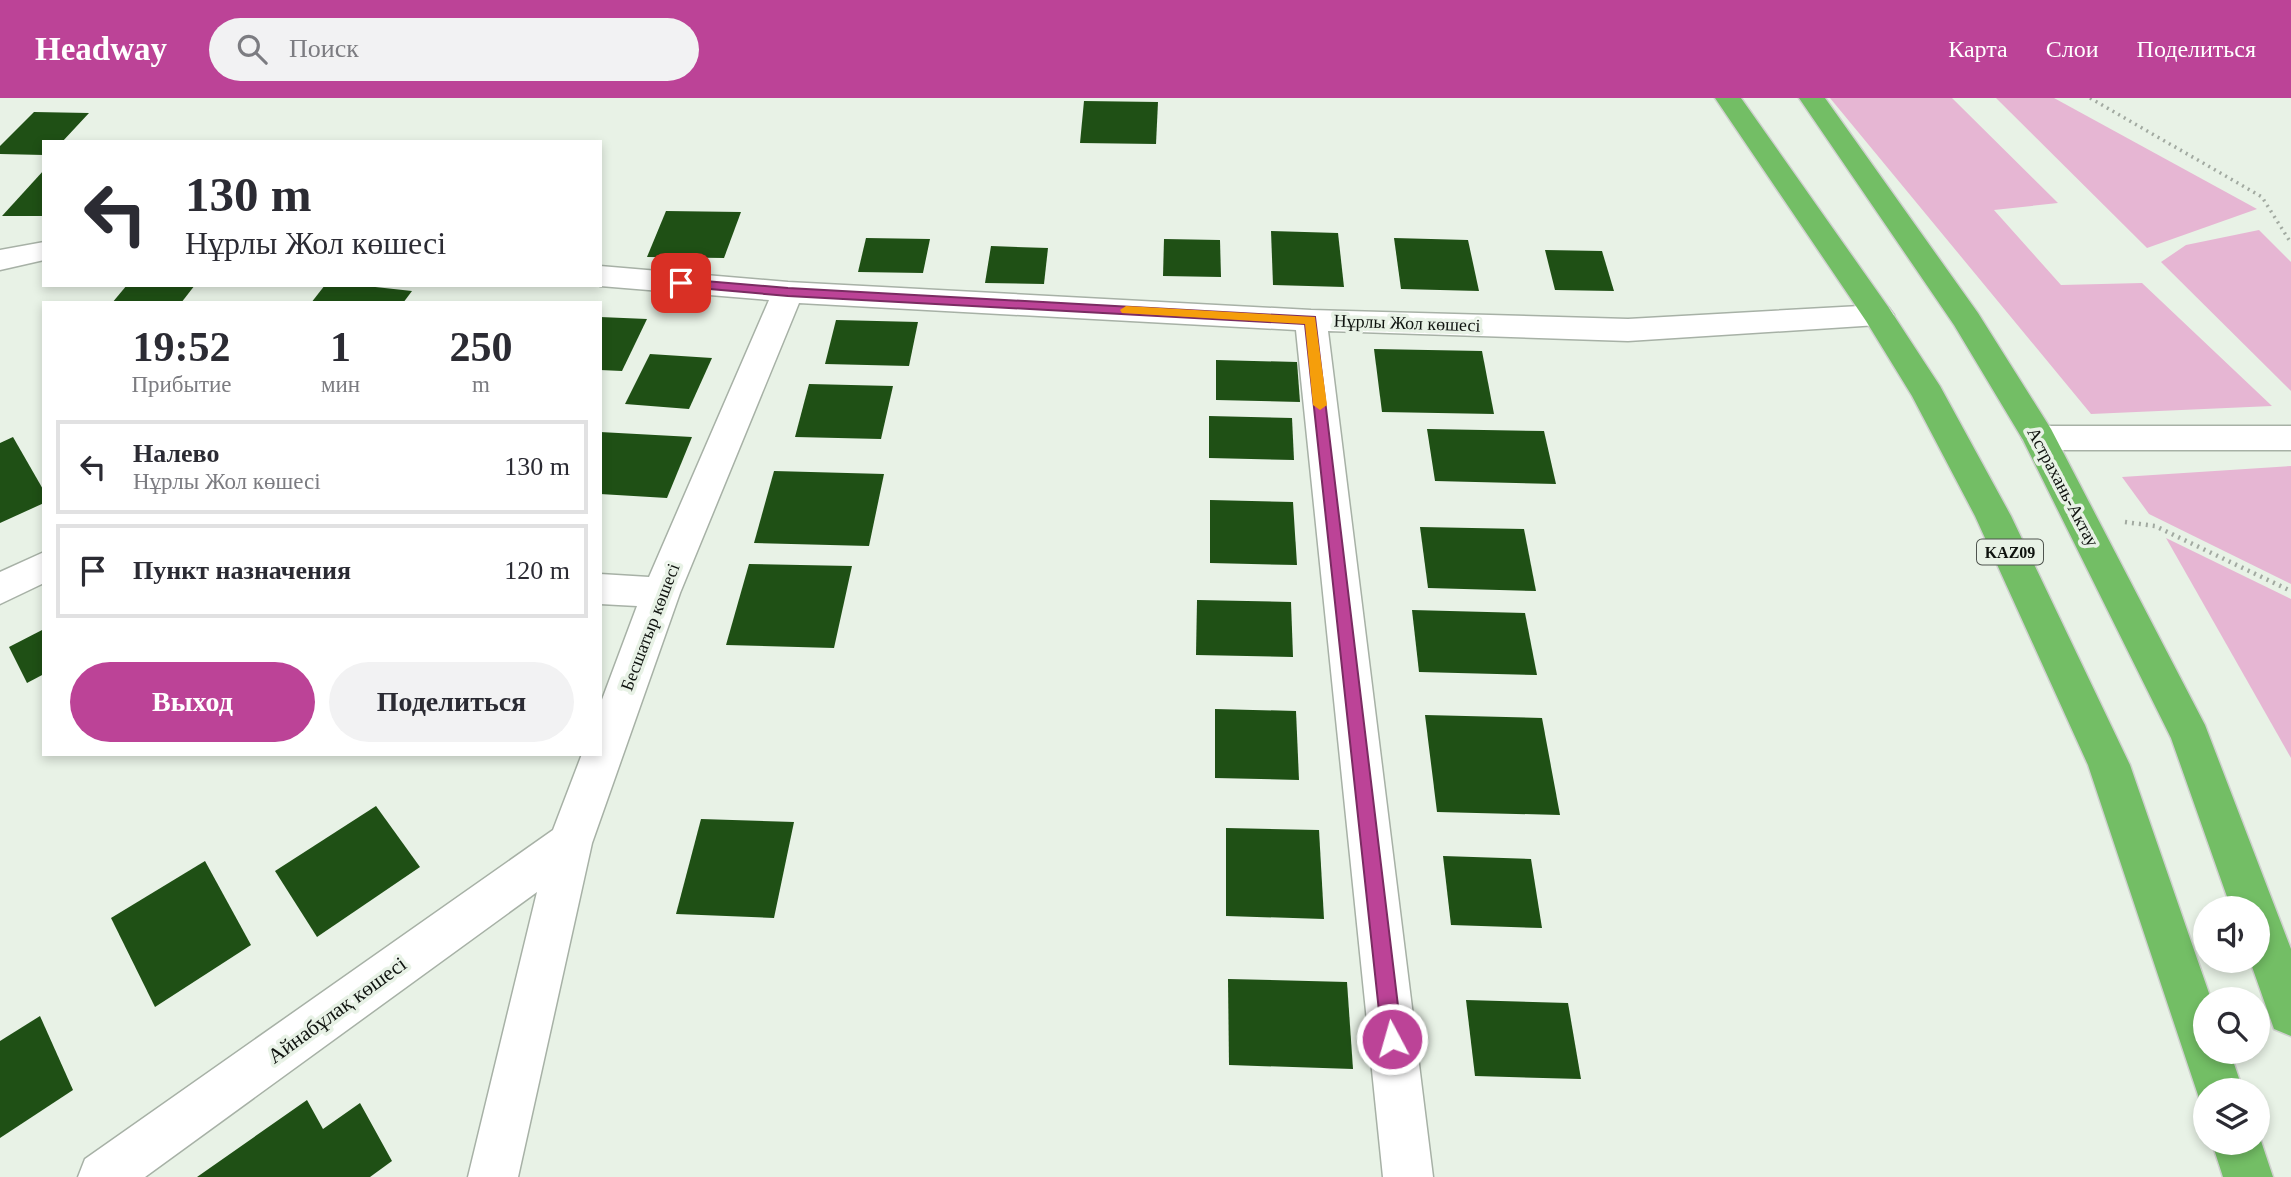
<!DOCTYPE html>
<html lang="ru">
<meta charset="utf-8">
<style>
body{margin:0;font-family:"Times New Roman",serif;background:#f2f2f3;color:#2b2b33;height:100vh;display:flex;flex-direction:column;font-size:26px;white-space:nowrap}
*{box-sizing:border-box;margin:0}
p{font-size:23px;color:#7c7c81}
.icon{flex:none;width:38px;height:38px;fill:none;stroke:currentColor;stroke-width:2;stroke-linecap:round;stroke-linejoin:round}
.map{position:relative;flex:1;overflow:hidden}
.drawer{position:absolute;left:42px;top:203px;width:560px;height:455px;display:flex;flex-direction:column;background:#fff;border-radius:0px;box-shadow:0 4px 10px #0003}
.drawer>*{flex:none}
.top-card{position:absolute;left:42px;top:42px;width:560px;height:147px;border-radius:0px;box-shadow:0 4px 10px #0003;background:#fff;color:#2b2b33;overflow:hidden}
.tools{position:absolute;left:2193px;top:798px;display:grid;gap:14px}
.tools a{display:grid;place-items:center;width:77px;height:77px;border-radius:50%;background:#fff;box-shadow:0 4px 10px #0003;font-size:35px}
.pin{position:absolute;display:grid;place-items:center;width:60px;height:60px;color:#fff;margin:-30px;border-radius:14px;box-shadow:0 4px 10px #0006}
.me{position:absolute;width:77px;margin:-38px;rotate:354deg;stroke-linejoin:round;filter:drop-shadow(0 0 5px #0008)}
.turn{display:flex;align-items:center;gap:24px;height:147px;padding:0 28px;font-size:32px}
.turn .icon{width:91px;height:91px;stroke-width:2.5}
.turn b{display:block;font-size:49px;line-height:60px}
.eta{display:flex;justify-content:space-evenly;align-items:center;height:119px;text-align:center}
.eta b{font-size:42px;font-weight:700;line-height:49px}
.cta{display:flex;gap:14px;margin-top:auto;padding:14px 28px}
.cta a{flex:1;height:80px;border-radius:42px;background:#bc4397;color:#fff;font-size:28px;font-weight:700;line-height:80px;text-align:center}
.cta a+a{background:#f2f2f3;color:#2b2b33}
ul{padding:0;list-style:none}
li{display:flex;align-items:center;gap:21px;height:94px;margin:0 14px 10px;padding:0 14px;border:4px solid #e1e1e2;border-radius:0px}
li div{flex:1}
li b{display:block;font-size:26px}
li em{font-style:normal}
header{display:flex;align-items:center;gap:42px;box-sizing:border-box;height:98px;padding:0 35px;background:#bc4397;color:#fff}
header strong{font-size:33px}
nav{display:flex;gap:38px;margin-inline-start:auto;font-size:24px}
.search{width:490px;height:63px;background:#f2f2f3;display:flex;align-items:center;gap:18px;box-sizing:border-box;padding:0 24px;border-radius:38px;color:#7c7c81;font-size:26px}
.map>svg:first-child{display:block}
.green{fill:#e6b6d3}
.building{fill:#1f5015}
.lines{fill:none;stroke-linecap:round;stroke-linejoin:round}
.minor-casing{stroke:#a7b1a6;stroke-width:3}
.highway-casing{stroke:#cfd0cf;stroke-width:3}
.path-far1{stroke:#a2aaa1;stroke-width:3.5;stroke-dasharray:2 4.5;stroke-linecap:butt}
.path{stroke:#a2aaa1;stroke-width:4.5;stroke-dasharray:2 5;stroke-linecap:butt}
.minor{fill:#fff;fill-rule:evenodd}
.highway{fill:#73be65;fill-rule:evenodd}
.route{fill:#bc4397;stroke:#7a2c62;stroke-width:2}
.slow{fill:#f59e0b}
.labels{text-anchor:middle;dominant-baseline:central;stroke-width:7;stroke-linejoin:round;paint-order:stroke}
.shield{fill:#e8f2e6;stroke:#4f554f;stroke-width:2}
.shield-label{font-size:16px;font-weight:bold;fill:#0e120e}
.street-label{font-size:18px;fill:#0e120e;stroke:#e8f2e6}
.near-street-label{font-size:21px;fill:#0e120e;stroke:#e8f2e6}
</style>
<header>
<strong>Headway</strong>
<div class="search"><svg class="icon" aria-label="search" viewBox="0 0 24 24"><circle cx="10" cy="10" r="6"/><path d="M15 15l6 6"/></svg>Поиск</div>
<nav><a>Карта</a><a>Слои</a><a>Поделиться</a></nav>
</header>
<div class="map">
<svg width="2291" height="1079" viewBox="0 0 2291 1079">
<rect width="100%" height="100%" fill="#e8f2e6"/>
<!-- green -->
<g class="green">
<polygon points="1830,0 1952,0 2058,105 1994,112 2061,187 2142,185 2272,308 2091,316"/>
<polygon points="1996,0 2054,0 2257,111 2147,150"/>
<polygon points="2259,132 2291,164 2291,293 2161,164 2186,147"/>
<polygon points="2291,368 2291,486 2149,416 2122,379"/>
<polygon points="2166,440 2291,501 2291,660"/>
</g>
<!-- building -->
<g class="building">
<polygon points="1084,3 1158,4 1156,46 1080,45"/>
<polygon points="34,14 89,15 62,44 44,44 44,57 0,56 0,48"/>
<polygon points="44,72 44,118 2,118"/>
<polygon points="666,113 741,114 724,160 647,159"/>
<polygon points="1271,133 1338,135 1344,189 1273,187"/>
<polygon points="866,140 930,141 923,175 858,174"/>
<polygon points="1394,140 1468,142 1479,193 1401,191"/>
<polygon points="1164,141 1220,142 1221,179 1163,178"/>
<polygon points="991,148 1048,150 1044,186 985,185"/>
<polygon points="1545,152 1602,153 1614,193 1555,192"/>
<polygon points="127,187 195,187 181,205 112,205"/>
<polygon points="325,187 357,187 412,193 403,205 311,205"/>
<polygon points="600,219 647,221 622,273 600,272"/>
<polygon points="836,222 918,224 909,268 825,266"/>
<polygon points="1374,251 1482,253 1494,316 1382,314"/>
<polygon points="650,256 712,260 689,311 625,306"/>
<polygon points="1216,262 1297,264 1300,304 1216,302"/>
<polygon points="809,286 893,288 881,341 795,339"/>
<polygon points="1209,318 1292,320 1294,362 1209,360"/>
<polygon points="1427,331 1544,333 1556,386 1435,383"/>
<polygon points="600,334 692,339 667,400 600,396"/>
<polygon points="13,339 44,393 44,405 0,425 0,345"/>
<polygon points="774,373 884,376 869,448 754,445"/>
<polygon points="1210,402 1293,404 1297,467 1210,465"/>
<polygon points="1420,429 1524,431 1536,493 1428,490"/>
<polygon points="749,466 852,468 834,550 726,547"/>
<polygon points="1197,502 1291,504 1293,559 1196,557"/>
<polygon points="1412,512 1525,515 1537,577 1419,574"/>
<polygon points="44,531 44,576 27,585 9,549"/>
<polygon points="1215,611 1296,613 1299,682 1215,680"/>
<polygon points="1425,617 1542,620 1560,717 1437,714"/>
<polygon points="376,708 420,769 317,839 275,773"/>
<polygon points="701,721 794,724 774,820 676,816"/>
<polygon points="1226,730 1319,732 1324,821 1226,818"/>
<polygon points="1443,758 1531,761 1542,830 1451,827"/>
<polygon points="205,763 251,847 155,909 111,820"/>
<polygon points="1228,881 1347,884 1353,971 1229,967"/>
<polygon points="1466,902 1568,905 1581,981 1475,978"/>
<polygon points="40,918 73,992 0,1040 0,943"/>
<polygon points="307,1002 323,1031 360,1005 392,1063 370,1079 197,1079"/>
</g>
<g class="lines">
<defs>
<g id="minor">
<polygon points="44,144 44,162 0,172 0,152"/>
<polygon points="600,168 788,184 1311,212 1628,221 1878,207 1889,210 1894,217 1889,224 1878,227 1628,243 1328,233 1433,1079 1383,1079 1296,232 799,205 680,495 592,745 518,1079 468,1079 537,794 145,1079 78,1079 85,1061 553,732 582,656 600,656 600,607 637,508 600,506 600,476 649,479 769,202 600,188"/>
<polygon points="2039,328 2291,328 2291,352 2039,352 2027,349 2022,340 2027,331"/>
<polygon points="44,454 44,485 0,506 0,474"/>
</g>
<g id="highway">
<polygon points="1715,0 1741,0 1889,210 1940,288 2011,418 2130,667 2211,901 2205,901 2205,954 2230,954 2243,992 2205,992 2205,1010 2202,1009 2088,667 1975,418 1912,298 1866,223"/>
<polygon points="1799,0 1825,0 1978,215 2051,331 2205,627 2291,851 2291,938 2274,931 2250,863 2258,863 2258,810 2231,810 2171,640 2023,342 1954,227"/>
<polygon points="2258,1034 2273,1079 2223,1079 2212,1045 2258,1045"/>
</g>
</defs>
<!-- minor casing -->
<use href="#minor" class="minor-casing"/>
<!-- highway casing -->
<use href="#highway" class="highway-casing"/>
<!-- path-far1 -->
<polyline class="path-far1" points="2090,0 2262,99 2291,145"/>
<!-- path -->
<polyline class="path" points="2125,424 2155,428 2291,493"/>
<!-- minor -->
<use href="#minor" class="minor"/>
<!-- highway -->
<use href="#highway" class="highway"/>
</g>
<!-- route -->
<polygon class="route" points="681,181 788,190 1315,219 1402,941 1399,948 1392,951 1385,948 1382,941 1305,226 788,198 676,188 676,182"/>
<!-- slow -->
<polygon class="slow" points="1126,208 1315,219 1327,307 1320,312 1313,307 1305,226 1122,215 1120,212"/>
<g class="labels">
<!-- shield labels -->
<rect class="shield" x="1977" y="441.5" width="66" height="25" rx="5"/>
<g class="shield-label">
<text x="2010" y="454">KAZ09</text>
</g>
<!-- street labels -->
<g class="street-label">
<text transform="translate(1407 225) rotate(2)">Нұрлы Жол көшесі</text>
<text transform="translate(2063 389) rotate(62)">Астрахань-Актау</text>
<text transform="translate(650 529) rotate(-69)">Бесшатыр көшесі</text>
</g>
<!-- near-street labels -->
<g class="near-street-label">
<text transform="translate(337 912) rotate(-36)">Айнабұлақ көшесі</text>
</g>
</g>
</svg>
<div class="tools">
<a><svg class="icon" aria-label="sound" viewBox="0 0 24 24"><path d="M4 9h4l5-4v14l-5-4H4zM17 9q2 3 0 6"/></svg></a>
<a><svg class="icon" aria-label="search" viewBox="0 0 24 24"><circle cx="10" cy="10" r="6"/><path d="M15 15l6 6"/></svg></a>
<a><svg class="icon" aria-label="layers" viewBox="0 0 24 24"><path d="M12 4l9 5-9 5-9-5zM3 14l9 5 9-5"/></svg></a>
</div>
<div class="pin" style="left:681px;top:185px;background:#d93025"><svg class="icon" aria-label="arrive" viewBox="0 0 24 24"><path d="M6 21V4h12l-3 4 3 4H6"/></svg></div>
<svg class="me" style="left:1392px;top:941px" viewBox="-20 -20 40 40"><circle r="17" fill="#bc4397" stroke="#fff" stroke-width="3"/><path d="M0-11L8 9 0 5-8 9z" fill="#fff"/></svg>
<div class="top-card">
<div class="turn"><svg class="icon" aria-label="left" viewBox="0 0 24 24"><path d="M17 20v-9H6M10 6l-5 5 5 5"/></svg><div><b>130 m</b>Нұрлы Жол көшесі</div></div>
</div>
<section class="drawer">
<div class="eta">
<div><b>19:52</b><p>Прибытие</p></div>
<div><b>1</b><p>мин</p></div>
<div><b>250</b><p>m</p></div>
</div>
<ul>
<li><svg class="icon" aria-label="left" viewBox="0 0 24 24"><path d="M17 20v-9H6M10 6l-5 5 5 5"/></svg><div><b>Налево</b><p>Нұрлы Жол көшесі</p></div><em>130 m</em></li>
<li><svg class="icon" aria-label="arrive" viewBox="0 0 24 24"><path d="M6 21V4h12l-3 4 3 4H6"/></svg><div><b>Пункт назначения</b></div><em>120 m</em></li>
</ul>
<div class="cta"><a>Выход</a><a>Поделиться</a></div>
</section>
</div>
